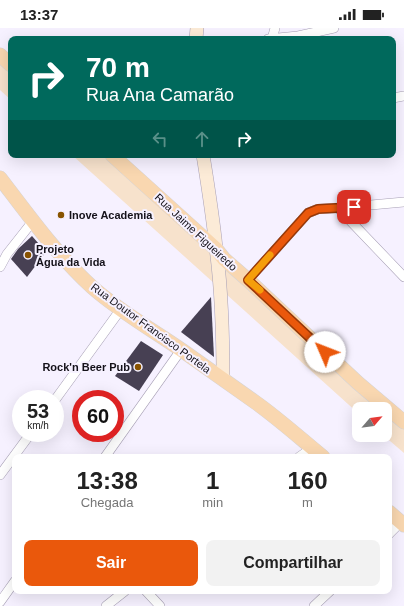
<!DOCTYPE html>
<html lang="pt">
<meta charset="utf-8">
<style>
body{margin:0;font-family:Arial,sans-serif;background:#f2f2f2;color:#222;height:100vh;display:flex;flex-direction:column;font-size:15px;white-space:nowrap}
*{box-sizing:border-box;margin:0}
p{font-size:13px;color:#767676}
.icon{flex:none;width:22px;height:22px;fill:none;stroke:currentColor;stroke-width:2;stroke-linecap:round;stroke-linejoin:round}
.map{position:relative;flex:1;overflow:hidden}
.drawer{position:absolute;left:12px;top:426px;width:380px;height:140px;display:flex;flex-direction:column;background:#fff;border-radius:8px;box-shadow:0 4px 16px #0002}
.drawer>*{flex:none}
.guide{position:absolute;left:8px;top:8px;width:388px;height:122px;border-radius:8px;box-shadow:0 4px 16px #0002;background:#00695c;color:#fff;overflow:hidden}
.needle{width:26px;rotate:62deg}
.buttons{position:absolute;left:352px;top:374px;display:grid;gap:8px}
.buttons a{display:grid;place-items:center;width:40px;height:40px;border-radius:8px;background:#fff;box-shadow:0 4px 16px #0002;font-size:20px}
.speed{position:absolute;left:12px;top:362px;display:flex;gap:8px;font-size:20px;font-weight:700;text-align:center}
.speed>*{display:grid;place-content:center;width:52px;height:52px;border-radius:50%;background:#fff;box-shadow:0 4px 16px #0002;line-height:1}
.speed small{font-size:10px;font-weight:400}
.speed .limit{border:6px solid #d22;background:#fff;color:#111}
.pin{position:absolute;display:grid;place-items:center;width:34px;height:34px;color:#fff;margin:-17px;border-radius:8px;box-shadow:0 2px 6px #0006}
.me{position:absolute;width:44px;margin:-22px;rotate:314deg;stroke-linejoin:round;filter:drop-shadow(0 0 3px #0008)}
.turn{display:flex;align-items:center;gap:14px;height:84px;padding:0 12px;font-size:18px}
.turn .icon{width:52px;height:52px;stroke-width:2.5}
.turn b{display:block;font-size:28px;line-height:34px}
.lanes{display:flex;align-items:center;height:38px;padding:0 12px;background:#0003;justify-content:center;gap:20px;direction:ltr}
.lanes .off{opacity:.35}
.eta{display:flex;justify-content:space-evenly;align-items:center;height:68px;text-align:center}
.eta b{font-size:24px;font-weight:800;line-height:28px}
.action{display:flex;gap:8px;margin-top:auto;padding:8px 12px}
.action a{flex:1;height:46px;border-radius:8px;background:#ea580c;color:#fff;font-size:16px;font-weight:800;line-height:46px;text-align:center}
.action a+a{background:#f2f2f2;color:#222}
.status{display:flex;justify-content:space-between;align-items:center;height:28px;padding:0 20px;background:#fff;direction:ltr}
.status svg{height:11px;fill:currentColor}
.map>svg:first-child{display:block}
.green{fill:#f7e2cc}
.building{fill:#474053}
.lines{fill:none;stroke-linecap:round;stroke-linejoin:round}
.minor-casing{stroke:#a79fb5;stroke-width:10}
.secondary-casing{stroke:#a79fb5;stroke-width:14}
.primary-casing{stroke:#d5d4d6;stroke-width:15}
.minor{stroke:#fff;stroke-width:9}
.secondary{stroke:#fcebd7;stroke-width:13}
.primary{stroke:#f9d7b0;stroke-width:14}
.route-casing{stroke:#983908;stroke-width:10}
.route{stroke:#ea580c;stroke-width:7}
.slow{stroke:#f59e0b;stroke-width:7}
.poi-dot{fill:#885300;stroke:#f6f1ff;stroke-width:1.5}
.labels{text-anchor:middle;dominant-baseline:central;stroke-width:4;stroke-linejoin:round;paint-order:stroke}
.poi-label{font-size:11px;font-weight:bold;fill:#141119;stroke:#f6f1ff;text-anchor:start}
.street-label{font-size:11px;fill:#141119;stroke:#f6f1ff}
</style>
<div class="status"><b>13:37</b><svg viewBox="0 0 49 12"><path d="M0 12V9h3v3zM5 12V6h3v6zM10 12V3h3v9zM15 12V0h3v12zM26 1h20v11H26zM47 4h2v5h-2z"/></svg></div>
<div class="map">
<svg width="404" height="578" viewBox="0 0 404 578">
<rect width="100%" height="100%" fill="#f6f1ff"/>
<!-- green -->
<g class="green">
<polygon points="0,30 11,40 11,72 0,62"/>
<polygon points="72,127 108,127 404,393 404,425 383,407 385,407 385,381 359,381 359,386"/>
</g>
<!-- building -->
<g class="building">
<polygon points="32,208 46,224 27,249 11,231 18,221"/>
<polygon points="211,269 214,329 181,304"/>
<polygon points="141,313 163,327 139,363 115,348"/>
</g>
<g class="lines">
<defs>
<g id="minor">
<polyline points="268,11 298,8 334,0"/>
<polyline points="272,11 275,0"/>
<polyline points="393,70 404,68"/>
<polyline points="338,180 404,249"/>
<polyline points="0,239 7,226 33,193"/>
<polyline points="248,252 308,185 318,181 338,180 404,174"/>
<polyline points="55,372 121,281"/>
<polyline points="105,429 181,322"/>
<polyline points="299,429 312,420"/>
<polyline points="0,447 31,405"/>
<polyline points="389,506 401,494"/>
<polyline points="146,563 160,578"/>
<polyline points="0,574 15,553"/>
<polyline points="106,578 125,563"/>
<polyline points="314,578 330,563"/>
</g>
<g id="secondary">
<polyline points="196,11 197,0"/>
<path d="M203,127C208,158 213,189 216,220C222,264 223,308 223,351"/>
</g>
<g id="primary">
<polyline points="0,27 11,37"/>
<polyline points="112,127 216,221 224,231 248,252 358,355 404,394"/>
<path d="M0,150C29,188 57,227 92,259C120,284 153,302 183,323C207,340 231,357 255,374C279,391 301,411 323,429"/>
<polyline points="389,484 404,497"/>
</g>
</defs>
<!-- minor casing -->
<use href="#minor" class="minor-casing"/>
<!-- secondary casing -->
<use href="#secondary" class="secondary-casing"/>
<!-- primary casing -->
<use href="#primary" class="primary-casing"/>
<!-- minor -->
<use href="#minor" class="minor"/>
<!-- secondary -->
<use href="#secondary" class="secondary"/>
<!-- primary -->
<use href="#primary" class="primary"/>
</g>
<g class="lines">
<defs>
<polyline id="route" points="325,324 248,252 308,185 318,181 354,179"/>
</defs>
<!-- route casing -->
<use href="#route" class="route-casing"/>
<!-- route -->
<use href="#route" class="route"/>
<!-- slow -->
<polyline class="slow" points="260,262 248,252 270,227"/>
</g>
<!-- markers -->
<g class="poi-dot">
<circle cx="61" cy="187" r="4"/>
<circle cx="28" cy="227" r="4"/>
<circle cx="138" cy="339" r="4"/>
</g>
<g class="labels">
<!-- poi labels -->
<g class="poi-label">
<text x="69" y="187">Inove Academia</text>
<text x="36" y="221">Projeto<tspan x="36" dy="13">Água da Vida</tspan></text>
<text x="130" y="339" text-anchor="end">Rock'n Beer Pub</text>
</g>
<!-- street labels -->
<g class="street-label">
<text transform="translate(196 204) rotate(43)">Rua Jaime Figueiredo</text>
<text transform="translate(151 300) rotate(36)">Rua Doutor Francisco Portela</text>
</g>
</g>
</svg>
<div class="buttons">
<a><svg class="needle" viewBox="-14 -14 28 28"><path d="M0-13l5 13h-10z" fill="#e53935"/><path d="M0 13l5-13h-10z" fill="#767676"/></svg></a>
</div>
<div class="speed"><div>53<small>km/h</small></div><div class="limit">60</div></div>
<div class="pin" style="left:354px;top:179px;background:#d93025"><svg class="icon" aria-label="arrive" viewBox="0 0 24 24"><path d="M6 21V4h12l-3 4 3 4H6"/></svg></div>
<svg class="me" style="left:325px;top:324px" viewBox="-20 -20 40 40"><circle r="19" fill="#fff"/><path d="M0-13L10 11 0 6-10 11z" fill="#ea580c"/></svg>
<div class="guide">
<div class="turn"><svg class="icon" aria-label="right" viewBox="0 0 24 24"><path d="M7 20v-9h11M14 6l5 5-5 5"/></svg><div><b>70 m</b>Rua Ana Camarão</div></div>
<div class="lanes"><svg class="icon off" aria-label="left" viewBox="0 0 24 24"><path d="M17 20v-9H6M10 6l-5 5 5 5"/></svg><svg class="icon off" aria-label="ahead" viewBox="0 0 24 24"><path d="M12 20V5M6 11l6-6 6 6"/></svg><svg class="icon" aria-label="right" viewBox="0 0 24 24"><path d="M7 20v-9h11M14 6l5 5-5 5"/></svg></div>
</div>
<section class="drawer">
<div class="eta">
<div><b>13:38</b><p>Chegada</p></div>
<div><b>1</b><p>min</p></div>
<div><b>160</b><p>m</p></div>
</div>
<div class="action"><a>Sair</a><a>Compartilhar</a></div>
</section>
</div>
